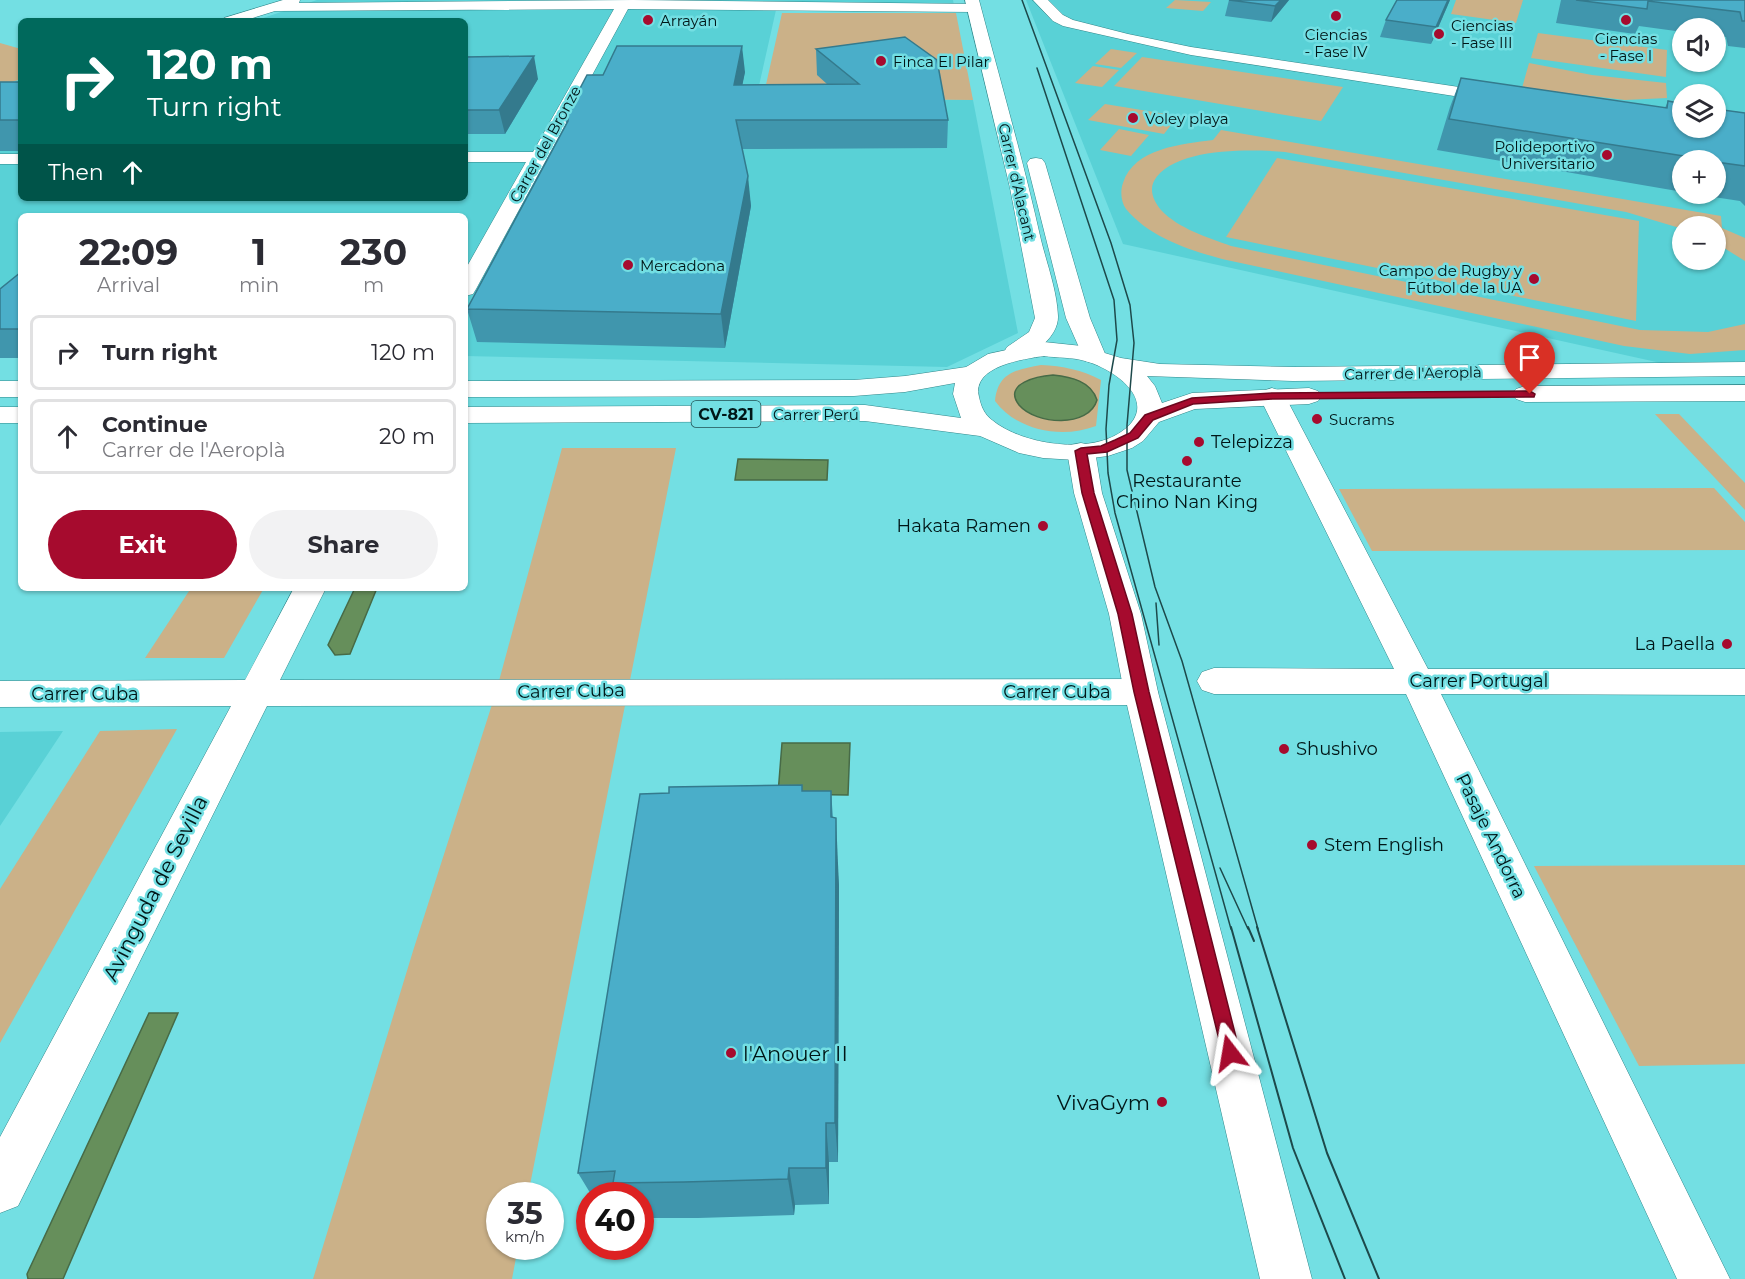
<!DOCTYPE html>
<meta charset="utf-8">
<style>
body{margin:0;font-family:Montserrat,sans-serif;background:#f2f2f3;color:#2b2b33;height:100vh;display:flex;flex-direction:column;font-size:22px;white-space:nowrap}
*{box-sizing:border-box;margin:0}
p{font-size:20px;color:#7c7c81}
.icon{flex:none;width:33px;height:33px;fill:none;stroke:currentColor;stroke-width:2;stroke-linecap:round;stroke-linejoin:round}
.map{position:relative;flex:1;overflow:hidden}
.panel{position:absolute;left:18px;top:213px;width:450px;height:378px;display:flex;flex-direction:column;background:#fff;border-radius:9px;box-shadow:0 2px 4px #0004}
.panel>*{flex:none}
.top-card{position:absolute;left:18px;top:18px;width:450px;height:183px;border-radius:9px;box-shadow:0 2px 4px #0004;background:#00695c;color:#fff;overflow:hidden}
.buttons{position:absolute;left:1672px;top:18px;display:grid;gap:12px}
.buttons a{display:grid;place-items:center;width:54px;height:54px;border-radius:50%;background:#fff;box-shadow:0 2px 4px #0004;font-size:30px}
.speed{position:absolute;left:486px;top:1182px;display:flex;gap:12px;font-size:30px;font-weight:700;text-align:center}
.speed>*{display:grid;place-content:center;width:78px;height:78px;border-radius:50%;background:#fff;box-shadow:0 2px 4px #0004;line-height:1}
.speed small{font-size:15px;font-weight:400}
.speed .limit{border:9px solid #d22;background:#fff;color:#111}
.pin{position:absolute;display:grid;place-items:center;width:51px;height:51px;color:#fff;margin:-62px -26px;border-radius:50% 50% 50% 0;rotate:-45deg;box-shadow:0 0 6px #0007}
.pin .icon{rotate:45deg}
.me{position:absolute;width:66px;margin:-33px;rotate:346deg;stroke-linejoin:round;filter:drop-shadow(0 0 4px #0008)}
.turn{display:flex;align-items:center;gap:21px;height:126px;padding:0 30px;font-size:27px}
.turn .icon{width:78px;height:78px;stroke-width:2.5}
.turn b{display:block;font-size:42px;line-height:51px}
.then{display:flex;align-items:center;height:57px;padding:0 30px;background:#0003;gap:12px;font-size:22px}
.eta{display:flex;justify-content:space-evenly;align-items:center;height:102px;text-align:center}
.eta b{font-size:36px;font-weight:700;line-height:42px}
.button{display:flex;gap:12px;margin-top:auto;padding:12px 30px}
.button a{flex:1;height:69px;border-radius:36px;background:#a60b2e;color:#fff;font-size:24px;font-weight:700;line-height:69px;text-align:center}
.button a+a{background:#f2f2f3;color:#2b2b33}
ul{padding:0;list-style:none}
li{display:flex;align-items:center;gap:18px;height:75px;margin:0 12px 9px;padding:0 18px;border:3px solid #e1e1e2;border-radius:9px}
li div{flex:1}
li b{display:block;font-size:22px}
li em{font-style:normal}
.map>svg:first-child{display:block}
.built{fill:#59d1d6;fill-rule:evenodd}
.green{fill:#cbb188}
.water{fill:#668f5b;stroke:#476b47;stroke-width:1.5}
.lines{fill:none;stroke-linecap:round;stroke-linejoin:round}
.street-casing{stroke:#32878a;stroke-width:1}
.secondary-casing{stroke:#32878a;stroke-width:1}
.primary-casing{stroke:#32878a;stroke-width:1}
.street{fill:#fff;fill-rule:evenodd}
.secondary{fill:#fff;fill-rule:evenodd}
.primary{fill:#fff;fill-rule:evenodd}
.tram-far1{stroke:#1d494b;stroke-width:1.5}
.tram{stroke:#1d494b;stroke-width:2}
.wall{fill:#4096ad}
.shaded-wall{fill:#347a8d}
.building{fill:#4aaec9;stroke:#347a8d;stroke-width:1.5}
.route{fill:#a60b2e;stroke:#6c071e;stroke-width:1.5}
.poi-dot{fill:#a60b2e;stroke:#73dfe3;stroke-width:2}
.labels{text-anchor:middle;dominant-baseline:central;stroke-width:5;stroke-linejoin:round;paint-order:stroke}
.far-poi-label{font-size:15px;fill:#001617;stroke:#73dfe3;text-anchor:start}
.far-street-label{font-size:15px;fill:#001617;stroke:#73dfe3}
.shield{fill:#73dfe3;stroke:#225254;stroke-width:1.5}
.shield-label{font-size:16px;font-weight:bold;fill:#001617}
.poi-label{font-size:18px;fill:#001617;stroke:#73dfe3;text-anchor:start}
.street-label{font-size:18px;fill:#001617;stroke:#73dfe3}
.near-street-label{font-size:21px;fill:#001617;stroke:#73dfe3}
.near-poi-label{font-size:21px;fill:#001617;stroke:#73dfe3;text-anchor:start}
</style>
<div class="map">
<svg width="1745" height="1279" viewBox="0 0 1745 1279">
<rect width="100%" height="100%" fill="#73dfe3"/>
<!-- built -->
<g class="built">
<polygon points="317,0 953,0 955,11 776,10 756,99 973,100 1018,333 947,367 465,356 465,216 21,216 21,356 0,357 0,115 21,106 21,198 465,198 465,21 254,21"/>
<path d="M1026,0H1745V361L1661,363L1123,244ZM1683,28H1716V62H1683ZM1683,94H1716V128H1683ZM1683,160H1716V194H1683ZM1683,226H1716V260H1683Z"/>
<polygon points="63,731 0,826 0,732"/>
</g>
<!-- green -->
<g class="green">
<polygon points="1175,0 1211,2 1203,11 1166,8"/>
<polygon points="1456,0 1523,0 1516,23 1451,14"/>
<polygon points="782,13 956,13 973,100 763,98"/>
<polygon points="1538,33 1667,50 1666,77 1531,58"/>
<polygon points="0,43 21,49 21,79 0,86"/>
<polygon points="1111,49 1137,53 1121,68 1095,64"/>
<polygon points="1142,57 1343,87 1321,121 1114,86"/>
<polygon points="1529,63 1592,75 1666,83 1667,98 1625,100 1522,88"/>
<polygon points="1093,66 1119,70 1102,87 1075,83"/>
<polygon points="1105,104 1178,116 1164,134 1088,120"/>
<polygon points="1119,129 1149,135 1131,156 1100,150"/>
<path d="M1221,130L1721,216L1722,228L1745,238V261L1716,243V226H1683V229L1626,212L1285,152C1251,149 1173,147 1154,181C1149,191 1154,202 1161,210C1179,229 1207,237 1231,246L1640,330L1708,332L1745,324V350L1690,354L1624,346L1222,259C1189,250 1149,237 1126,209C1121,202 1120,191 1123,183C1134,148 1182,144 1213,140Z"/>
<polygon points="1277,158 1639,221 1636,321 1226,237"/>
<path d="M1041,365C1063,366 1082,370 1101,380L1096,426C1062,439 1017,431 995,401C998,372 1016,370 1041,365Z"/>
<polygon points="1655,414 1679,414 1745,483 1745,510"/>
<polygon points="562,448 676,448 528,1195 500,1196 500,1246 518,1247 512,1279 313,1279 413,951 496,692"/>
<polygon points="1714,488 1745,522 1745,550 1372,551 1339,489"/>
<polygon points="191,588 264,588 224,658 145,658"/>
<polygon points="177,729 0,1043 0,889 100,731"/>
<polygon points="1745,865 1745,1064 1639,1066 1534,866"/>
</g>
<!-- water -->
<g class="water">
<path d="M1053,375C1071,377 1091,381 1097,400C1089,428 1036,425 1019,405C1002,383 1039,376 1053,375Z"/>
<polygon points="738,459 828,460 827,480 735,480"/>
<polygon points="355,588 377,588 350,654 335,655 328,645"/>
<polygon points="782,743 850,743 848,795 778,794"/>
<polygon points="149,1013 178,1013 63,1279 28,1279 27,1274"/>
</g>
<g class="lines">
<defs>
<g id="street">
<polygon points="283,0 300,0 299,3 633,0 974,4 981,8 974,12 628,9 476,289 473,294 465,296 465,270 526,162 465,162 465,152 533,152 614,9 275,11 243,21 222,21 224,18"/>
<rect x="0" y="154" width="21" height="10"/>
<polygon points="1272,388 1281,391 1285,396 1428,669 1745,669 1745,695 1441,694 1730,1279 1677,1279 1406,694 1214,694 1202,690 1197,681 1202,672 1214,668 1394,669 1259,396 1263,391"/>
<polygon points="294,588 326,588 280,680 1141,679 1153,683 1158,692 1153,701 1141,705 267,706 18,1206 0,1213 0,1137 231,706 0,707 0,681 245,680"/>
</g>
<g id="secondary">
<path d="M965,0H979C1000,80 1023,159 1041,240C1047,264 1057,291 1058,316C1059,338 1028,362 1007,357L1004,352L1007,347L1029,332L1035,318L1010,188Z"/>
<polygon points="1033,0 1048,0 1063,15 1073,20 1128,34 1191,47 1499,93 1507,98 1499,103 1191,55 1063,26 1053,21"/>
<polygon points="1036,158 1042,159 1045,163 1090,318 1106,356 1103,361 1094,363 1085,361 1066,318 1027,163 1030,159"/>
<polygon points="1081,443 1091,445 1095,451 1102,493 1141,614 1158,692 1312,1279 1260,1279 1124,692 1109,614 1074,493 1067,451 1071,445"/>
</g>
<g id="primary">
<path d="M1044,342L1082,346L1121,358L1160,364L1293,367L1745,362V376L1293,381L1147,376L1155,386L1162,403L1192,393L1309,388L1318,391L1322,396L1318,401L1309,404L1195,409L1159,422L1143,441L1132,448L1108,456L1076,460L1043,458L1019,453L980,436L865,421L465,423V407L865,405L961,418L953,394L955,383L905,392L854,396L465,397V381L854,380L905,376L966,367L988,354ZM1044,356C1057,358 1072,357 1085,361C1112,368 1160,400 1125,429C1093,456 1022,445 992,420C984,414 981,406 979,397C971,366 1024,359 1044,356Z"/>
<rect x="0" y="381" width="21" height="16"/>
<polygon points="1745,385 1745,401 1525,402 1516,399 1512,394 1516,389 1525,386"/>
<rect x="0" y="407" width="21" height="16"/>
</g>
</defs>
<!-- street casing -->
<use href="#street" class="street-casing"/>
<!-- secondary casing -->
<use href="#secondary" class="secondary-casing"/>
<!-- primary casing -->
<use href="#primary" class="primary-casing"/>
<!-- street -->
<use href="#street" class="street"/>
<!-- secondary -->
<use href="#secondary" class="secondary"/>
<!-- primary -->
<use href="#primary" class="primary"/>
<!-- tram-far1 -->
<g class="tram-far1">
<polyline points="1022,0 1111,243 1130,305 1134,343 1127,425 1127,470 1155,587 1182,661 1258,929"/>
<polyline points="1037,68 1114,300 1117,340 1109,385 1106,429 1108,473 1115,513 1231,929"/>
<polyline points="1156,603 1159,645"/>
<polyline points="1220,868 1248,929"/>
</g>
<!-- tram -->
<g class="tram">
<polyline points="1231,927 1293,1148 1345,1279"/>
<polyline points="1248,927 1254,941"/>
<polyline points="1257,927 1327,1153 1379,1279"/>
</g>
</g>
<!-- wall -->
<g class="wall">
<polygon points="1229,0 1289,0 1271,22 1225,16"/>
<polygon points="1450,0 1431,44 1380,37 1386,20"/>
<polygon points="1561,0 1745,0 1745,48 1728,46 1726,37 1716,36 1716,28 1683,28 1683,32 1639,26 1635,34 1556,23"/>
<polygon points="816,49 948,120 947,148 742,149 751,206 725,348 477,342 467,309 566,124 565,117 745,72 742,85 827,84 817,75"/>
<polygon points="465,57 538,79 505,134 465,134"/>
<polygon points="1461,78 1665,108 1668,101 1745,113 1745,206 1740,201 1694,194 1716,194 1716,160 1683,160 1683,192 1437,150 1450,107"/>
<rect x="0" y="82" width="21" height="69"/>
<polygon points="21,272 21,358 0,358 0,289"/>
<polygon points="831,791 833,818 839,886 838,1162 829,1162 829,1204 795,1205 794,1215 698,1218 640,1218 640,1196 592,1196 578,1173"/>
</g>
<!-- shaded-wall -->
<g class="shaded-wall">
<polygon points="1281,0 1289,0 1271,22 1275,6"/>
<polygon points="1448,0 1450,0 1431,44 1436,27"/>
<polygon points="742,46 745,72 737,112 734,85"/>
<polygon points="534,56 538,79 505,134 499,110"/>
<polygon points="748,176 751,206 725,348 721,314"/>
<polygon points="836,818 839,886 838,1162 835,1123"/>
<polygon points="826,1123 829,1162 829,1204 826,1168"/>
<polygon points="789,1168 795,1205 794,1215 788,1179"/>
</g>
<!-- building -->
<g class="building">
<polygon points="1229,0 1281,0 1275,6"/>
<polygon points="1397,0 1448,0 1436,27 1386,20"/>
<polygon points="1576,0 1745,0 1745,21 1742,21 1740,12 1648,1 1647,9"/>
<polygon points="905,37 937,60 948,120 736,120 748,176 721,314 467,309 568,121 568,117 565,117 587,75 603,75 617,46 742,46 734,85 859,84 816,49"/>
<polygon points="534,56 499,110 465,110 465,57"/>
<polygon points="1461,78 1667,108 1668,101 1683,104 1683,128 1716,128 1716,109 1745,113 1745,166 1716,162 1716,160 1709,160 1449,119"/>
<rect x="0" y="82" width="21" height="38"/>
<polygon points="94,214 164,214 161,216 91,216"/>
<polygon points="21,272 21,329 0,329 0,289"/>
<polygon points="802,785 802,791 831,791 831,817 836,818 835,1123 826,1123 826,1168 789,1168 788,1179 684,1182 613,1183 615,1171 578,1173 640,794 669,793 669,787"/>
</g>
<!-- route -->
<polygon class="route" points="1530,391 1535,394 1534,397 1272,399 1193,404 1153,420 1138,438 1107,452 1087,454 1094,493 1132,614 1149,692 1240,1053 1237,1060 1230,1063 1224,1060 1134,692 1118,614 1082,493 1075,451 1081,448 1101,446 1115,440 1130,433 1145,415 1192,398 1272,393"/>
<!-- markers -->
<g class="poi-dot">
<circle cx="1336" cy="16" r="6"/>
<circle cx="648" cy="20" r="6"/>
<circle cx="1626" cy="20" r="6"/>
<circle cx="1439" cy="34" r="6"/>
<circle cx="881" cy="61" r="6"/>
<circle cx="1133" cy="118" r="6"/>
<circle cx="1607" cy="155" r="6"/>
<circle cx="628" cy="265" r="6"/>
<circle cx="1534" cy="279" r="6"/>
<circle cx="1317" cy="419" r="6"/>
<circle cx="1199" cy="442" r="6"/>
<circle cx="1187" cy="461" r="6"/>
<circle cx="1043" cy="526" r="6"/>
<circle cx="1727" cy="644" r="6"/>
<circle cx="1284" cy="749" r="6"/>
<circle cx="1312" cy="845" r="6"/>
<circle cx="731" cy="1053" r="6"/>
<circle cx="1162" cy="1102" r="6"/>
</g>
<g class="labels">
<!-- far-poi labels -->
<g class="far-poi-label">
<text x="660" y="20">Arrayán</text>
<text x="1451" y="25">Ciencias<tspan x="1451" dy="17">- Fase III</tspan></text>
<text x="1336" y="34" text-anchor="middle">Ciencias<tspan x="1336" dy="17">- Fase IV</tspan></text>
<text x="1626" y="38" text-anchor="middle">Ciencias<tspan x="1626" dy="17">- Fase I</tspan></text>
<text x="893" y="61">Finca El Pilar</text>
<text x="1145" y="118">Voley playa</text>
<text x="1595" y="146" text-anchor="end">Polideportivo<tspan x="1595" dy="17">Universitario</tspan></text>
<text x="640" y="265">Mercadona</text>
<text x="1522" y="270" text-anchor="end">Campo de Rugby y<tspan x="1522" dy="17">Fútbol de la UA</tspan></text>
<text x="1329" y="419">Sucrams</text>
</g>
<!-- far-street labels -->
<g class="far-street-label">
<text transform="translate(545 144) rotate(-61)">Carrer del Bronze</text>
<text transform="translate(1017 182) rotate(77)">Carrer d'Alacant</text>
<text transform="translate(1413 373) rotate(-1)">Carrer de l'Aeroplà</text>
<text x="816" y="414">Carrer Perú</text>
</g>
<!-- shield labels -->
<rect class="shield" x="691.5" y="401" width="69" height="26" rx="4.5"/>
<g class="shield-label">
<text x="726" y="414">CV-821</text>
</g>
<!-- poi labels -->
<g class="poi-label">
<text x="1211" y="442">Telepizza</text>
<text x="1187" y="481" text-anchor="middle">Restaurante<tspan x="1187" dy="21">Chino Nan King</tspan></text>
<text x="1031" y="526" text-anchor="end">Hakata Ramen</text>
<text x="1715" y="644" text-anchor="end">La Paella</text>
<text x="1296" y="749">Shushivo</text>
<text x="1324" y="845">Stem English</text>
</g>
<!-- street labels -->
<g class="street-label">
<text x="1479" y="681">Carrer Portugal</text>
<text transform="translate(571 691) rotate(-1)">Carrer Cuba</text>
<text x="1057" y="692">Carrer Cuba</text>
<text x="85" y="694">Carrer Cuba</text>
<text transform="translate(1491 836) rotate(64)">Pasaje Andorra</text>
</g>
<!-- near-street labels -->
<g class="near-street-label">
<text transform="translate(155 888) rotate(-63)">Avinguda de Sevilla</text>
</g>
<!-- near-poi labels -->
<g class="near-poi-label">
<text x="743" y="1053">l'Anouer II</text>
<text x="1150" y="1102" text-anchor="end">VivaGym</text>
</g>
</g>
</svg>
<div class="buttons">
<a><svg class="icon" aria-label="sound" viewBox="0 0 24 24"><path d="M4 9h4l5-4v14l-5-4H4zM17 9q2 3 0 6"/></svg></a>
<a><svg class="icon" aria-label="layers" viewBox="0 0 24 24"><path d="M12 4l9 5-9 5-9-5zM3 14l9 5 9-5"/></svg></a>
<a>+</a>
<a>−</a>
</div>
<div class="speed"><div>35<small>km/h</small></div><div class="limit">40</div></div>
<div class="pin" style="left:1530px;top:394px;background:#d93025"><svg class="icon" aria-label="arrive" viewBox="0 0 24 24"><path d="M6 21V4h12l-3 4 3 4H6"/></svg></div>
<svg class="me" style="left:1230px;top:1053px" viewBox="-20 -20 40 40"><path d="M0-17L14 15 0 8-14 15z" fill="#a60b2e" stroke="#fff" stroke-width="4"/></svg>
<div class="top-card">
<div class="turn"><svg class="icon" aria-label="right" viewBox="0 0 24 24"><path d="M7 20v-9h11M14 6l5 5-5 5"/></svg><div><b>120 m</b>Turn right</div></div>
<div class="then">Then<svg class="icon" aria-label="ahead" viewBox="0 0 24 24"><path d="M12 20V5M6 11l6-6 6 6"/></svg></div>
</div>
<section class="panel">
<div class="eta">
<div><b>22:09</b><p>Arrival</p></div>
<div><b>1</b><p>min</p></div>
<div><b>230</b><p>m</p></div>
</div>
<ul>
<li><svg class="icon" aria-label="right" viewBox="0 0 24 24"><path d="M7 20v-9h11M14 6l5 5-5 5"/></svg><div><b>Turn right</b></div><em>120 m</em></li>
<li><svg class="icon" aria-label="ahead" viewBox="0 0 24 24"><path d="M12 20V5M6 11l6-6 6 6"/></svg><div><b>Continue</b><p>Carrer de l'Aeroplà</p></div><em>20 m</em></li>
</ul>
<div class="button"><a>Exit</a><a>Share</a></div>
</section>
</div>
